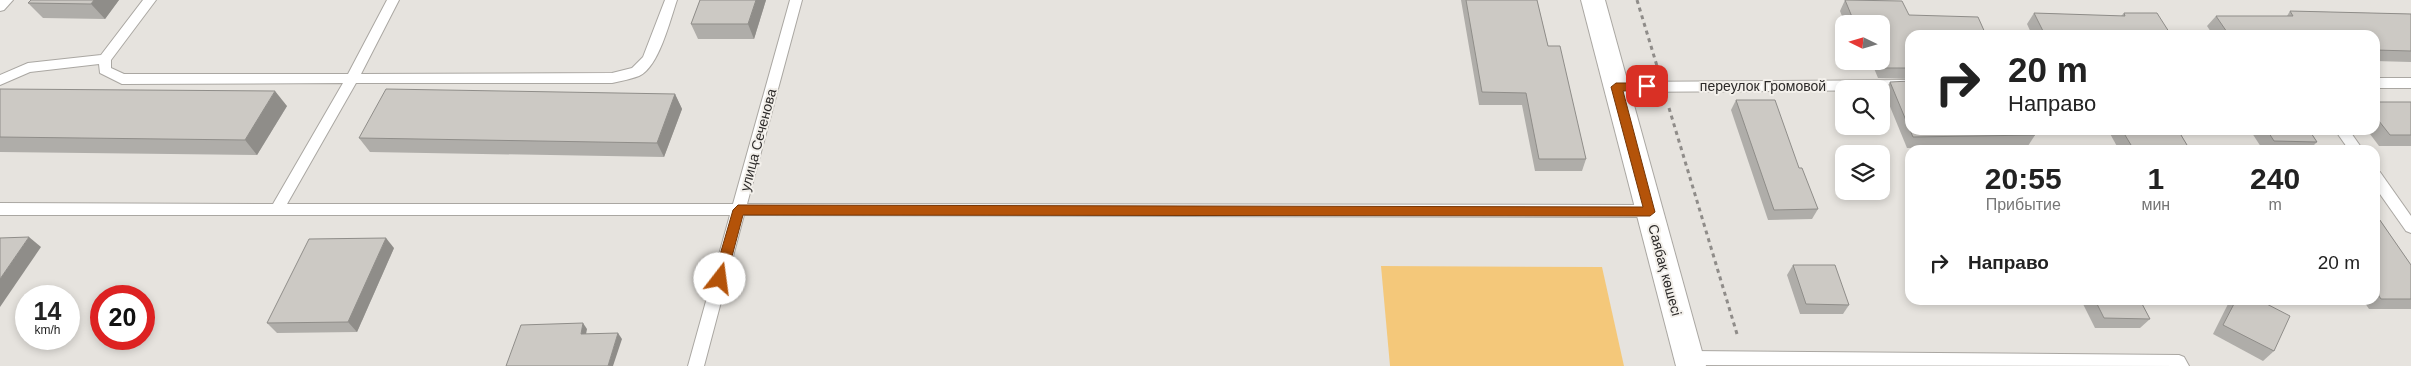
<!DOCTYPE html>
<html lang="ru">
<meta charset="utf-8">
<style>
body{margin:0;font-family:Arial,sans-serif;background:#f6f6f6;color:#222;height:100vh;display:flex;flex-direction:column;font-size:19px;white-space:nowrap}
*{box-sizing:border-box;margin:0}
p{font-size:16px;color:#767676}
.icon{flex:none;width:28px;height:28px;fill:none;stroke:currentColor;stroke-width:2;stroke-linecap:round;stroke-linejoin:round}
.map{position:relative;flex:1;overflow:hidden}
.panel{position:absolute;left:1905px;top:145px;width:475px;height:160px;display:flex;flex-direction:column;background:#fff;border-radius:15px;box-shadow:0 2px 8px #0003}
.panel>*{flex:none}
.hud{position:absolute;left:1905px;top:30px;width:475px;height:105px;border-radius:15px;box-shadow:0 2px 8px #0003;background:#fff;color:#222;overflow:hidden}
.needle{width:32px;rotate:275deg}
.fabs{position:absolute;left:1835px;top:15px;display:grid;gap:10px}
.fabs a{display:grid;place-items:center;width:55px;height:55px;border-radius:10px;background:#fff;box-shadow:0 2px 8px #0003;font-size:25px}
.speed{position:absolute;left:15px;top:285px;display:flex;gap:10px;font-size:25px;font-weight:700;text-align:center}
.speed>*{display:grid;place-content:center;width:65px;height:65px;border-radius:50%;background:#fff;box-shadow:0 2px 8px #0003;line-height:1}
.speed small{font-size:12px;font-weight:400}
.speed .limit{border:8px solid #d22;background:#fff;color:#111}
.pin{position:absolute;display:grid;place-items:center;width:42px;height:42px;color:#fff;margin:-21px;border-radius:10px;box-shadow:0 2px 8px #0006}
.me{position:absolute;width:55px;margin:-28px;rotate:15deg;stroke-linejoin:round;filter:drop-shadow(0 0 4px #0008)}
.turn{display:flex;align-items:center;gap:18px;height:105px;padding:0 20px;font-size:22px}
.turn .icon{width:65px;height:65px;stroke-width:2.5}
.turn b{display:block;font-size:35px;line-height:42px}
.eta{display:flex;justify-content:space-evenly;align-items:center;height:85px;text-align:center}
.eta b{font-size:30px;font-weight:600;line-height:35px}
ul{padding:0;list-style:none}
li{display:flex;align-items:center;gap:15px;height:65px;padding:0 20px}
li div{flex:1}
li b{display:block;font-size:19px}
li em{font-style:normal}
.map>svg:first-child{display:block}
.green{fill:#f4c87a}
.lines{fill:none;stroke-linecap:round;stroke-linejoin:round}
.lane-casing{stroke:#aaa7a2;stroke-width:2}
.secondary-casing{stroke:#aaa7a2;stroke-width:2}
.path{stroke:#8f8c89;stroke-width:3;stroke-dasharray:4 4;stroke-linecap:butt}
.lane{fill:#fff;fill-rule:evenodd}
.secondary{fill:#fff;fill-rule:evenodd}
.wall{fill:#afada9}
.shaded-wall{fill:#8f8d89}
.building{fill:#ccc9c4;stroke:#8f8d89}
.route{fill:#b45309;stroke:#753606}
.labels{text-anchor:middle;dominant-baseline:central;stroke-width:4;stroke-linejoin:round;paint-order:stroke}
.street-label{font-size:14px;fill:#2c2a29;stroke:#f3f0eb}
</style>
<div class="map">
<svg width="2411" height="366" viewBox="0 0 2411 366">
<rect width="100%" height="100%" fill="#e6e3de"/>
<!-- green -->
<polygon class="green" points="1381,266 1602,267 1624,366 1390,366"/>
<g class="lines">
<defs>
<g id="lane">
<polygon points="0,0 13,0 4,10 0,11"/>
<path d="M143,0H156L111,60V68L124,74H348L387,0H399L361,74L612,73L632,68L643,57L665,0H677C670,20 659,67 639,76C631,79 621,81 612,83H356L287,204H733L790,0H802L747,204L1649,205L1654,207L1656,211L1654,215L1649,217L744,215L704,366H688L730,215H0V203L273,204L343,83L122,84L100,73L99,64L30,72L0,85V75L28,63L101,55Z"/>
<rect x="2375" y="78" width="36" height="10"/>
<polygon points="1910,80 1910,90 1616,92 1610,87 1616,82"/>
<polygon points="2335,130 2349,130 2363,150 2349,150"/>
<polygon points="2375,171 2380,172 2411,216 2411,233 2406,231 2375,187"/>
<polygon points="1689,351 2179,355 2184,357 2189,366 1689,365 1684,363 1681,358 1684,353"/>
</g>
<polygon id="secondary" points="1581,0 1605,0 1706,366 1676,366"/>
</defs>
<!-- lane casing -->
<use href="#lane" class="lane-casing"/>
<!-- secondary casing -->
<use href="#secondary" class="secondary-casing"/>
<!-- path -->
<g class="path">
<polyline points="1637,0 1657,66"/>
<polyline points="1669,108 1737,334"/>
</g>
<!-- lane -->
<use href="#lane" class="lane"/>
<!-- secondary -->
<use href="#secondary" class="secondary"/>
</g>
<!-- wall -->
<g class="wall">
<polygon points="119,0 105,19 43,18 28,3"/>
<polygon points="700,0 766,0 754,39 698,39 691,24"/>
<polygon points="1461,0 1537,0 1548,46 1586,159 1582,171 1535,171 1522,105 1479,105"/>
<polygon points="1845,0 1909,15 1910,35 1910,79 1878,78 1871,61 1881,61 1881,24 1845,24 1840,11"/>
<polygon points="2290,11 2411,14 2411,62 2375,61 2375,35 2213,35 2207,26 2216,16 2287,16"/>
<polygon points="2034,13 2121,16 2124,13 2171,35 2032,35 2027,24"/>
<polygon points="1890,82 2035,135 2028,146 1907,148 1884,92"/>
<polygon points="0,89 287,106 257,155 0,152"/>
<polygon points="675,94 682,109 664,157 370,152 359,138"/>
<polygon points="1736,100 1799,168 1818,209 1812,219 1768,220 1731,110"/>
<polygon points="2375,102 2411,102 2411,146 2379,146 2367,130 2375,130"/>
<polygon points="2108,130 2178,130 2190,150 2119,150"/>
<polygon points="2250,130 2309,130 2317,142 2309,150 2263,150"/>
<polygon points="2375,213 2411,265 2411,309 2369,309 2363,300 2375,300"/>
<polygon points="394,248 357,332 277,333 267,323"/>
<polygon points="1793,265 1849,305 1843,314 1800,314 1787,275"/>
<polygon points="2081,300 2140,300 2150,319 2140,328 2095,328"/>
<polygon points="2230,300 2259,300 2274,351 2263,361 2213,334"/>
</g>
<!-- shaded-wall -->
<g class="shaded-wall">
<polygon points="94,0 119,0 105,19 91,4"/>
<polygon points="756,0 766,0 754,39 748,24"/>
<polygon points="275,91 287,106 257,155 245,140"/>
<polygon points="675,94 682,109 664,157 657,143"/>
<polygon points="29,237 41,247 0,307 0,279"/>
<polygon points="386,238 394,248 357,332 348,322"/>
<polygon points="583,323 587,329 585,340 581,334"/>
<polygon points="618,333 622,339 613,366 608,366"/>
</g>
<!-- building -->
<g class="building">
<polygon points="31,0 94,0 91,4 28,3"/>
<polygon points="700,0 756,0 748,24 691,24"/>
<polygon points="1466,0 1537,0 1548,46 1560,46 1586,159 1539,159 1526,93 1482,92"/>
<polygon points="1845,0 1902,1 1909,15 1978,17 1986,35 1910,35 1910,68 1884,68 1881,60 1881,24 1855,24"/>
<polygon points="2290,11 2411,14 2411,51 2375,50 2375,35 2229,35 2216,16 2293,16"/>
<polygon points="2034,13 2125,16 2124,13 2157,13 2171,35 2045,35"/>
<polygon points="1910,81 1910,130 1890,82"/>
<polygon points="0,89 275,91 245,140 0,137"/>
<polygon points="386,89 675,94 657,143 359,138"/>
<polygon points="1736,100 1775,100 1799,168 1802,168 1818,209 1774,210"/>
<polygon points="2375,102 2411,102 2411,135 2390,135 2375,116"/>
<polygon points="1910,130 2033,130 2035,135 1913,137"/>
<polygon points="2122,130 2178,130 2190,150 2134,150"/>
<polygon points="2267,130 2309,130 2317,142 2274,141"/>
<polygon points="2375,213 2411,265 2411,299 2381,299 2375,290"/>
<polygon points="29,237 0,279 0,238"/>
<polygon points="386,238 348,322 267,323 309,239"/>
<polygon points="1793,265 1835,265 1849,305 1806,304"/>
<polygon points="2095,300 2140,300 2150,319 2104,318"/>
<polygon points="2236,300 2259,300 2290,316 2274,351 2223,325"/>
<polygon points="583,323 581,334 618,333 608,366 506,366 521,325"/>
</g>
<!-- route -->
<polygon class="route" points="1616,83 1647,83 1653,86 1647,90 1623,91 1655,212 1650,216 743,215 726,279 720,284 713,279 733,210 738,205 1643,207 1611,87"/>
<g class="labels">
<!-- street labels -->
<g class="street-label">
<text x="1763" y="86">переулок Громовой</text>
<text transform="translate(758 140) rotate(-75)">улица Сеченова</text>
<text transform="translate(1665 270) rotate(75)">Саябақ көшесі</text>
</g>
</g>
</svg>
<div class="fabs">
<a><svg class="needle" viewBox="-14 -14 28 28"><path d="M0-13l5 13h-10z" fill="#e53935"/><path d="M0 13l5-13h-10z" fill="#767676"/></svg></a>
<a><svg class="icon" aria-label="search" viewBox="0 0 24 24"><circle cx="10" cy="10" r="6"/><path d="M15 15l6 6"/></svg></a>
<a><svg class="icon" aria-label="layers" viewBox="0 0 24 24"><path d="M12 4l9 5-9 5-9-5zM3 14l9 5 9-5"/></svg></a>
</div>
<div class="speed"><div>14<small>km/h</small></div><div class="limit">20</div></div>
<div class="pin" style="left:1647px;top:86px;background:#d93025"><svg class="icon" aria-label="arrive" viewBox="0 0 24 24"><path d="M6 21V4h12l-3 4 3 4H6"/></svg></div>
<svg class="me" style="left:720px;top:279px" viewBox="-20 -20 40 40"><circle r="19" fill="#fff"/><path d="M0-13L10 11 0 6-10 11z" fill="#b45309"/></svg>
<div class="hud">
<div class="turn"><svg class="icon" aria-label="right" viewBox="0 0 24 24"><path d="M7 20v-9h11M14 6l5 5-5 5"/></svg><div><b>20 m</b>Направо</div></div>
</div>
<section class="panel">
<div class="eta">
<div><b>20:55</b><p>Прибытие</p></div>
<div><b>1</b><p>мин</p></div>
<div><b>240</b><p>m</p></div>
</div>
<ul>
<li><svg class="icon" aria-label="right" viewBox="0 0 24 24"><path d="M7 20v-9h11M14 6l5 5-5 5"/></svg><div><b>Направо</b></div><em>20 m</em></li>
</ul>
</section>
</div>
